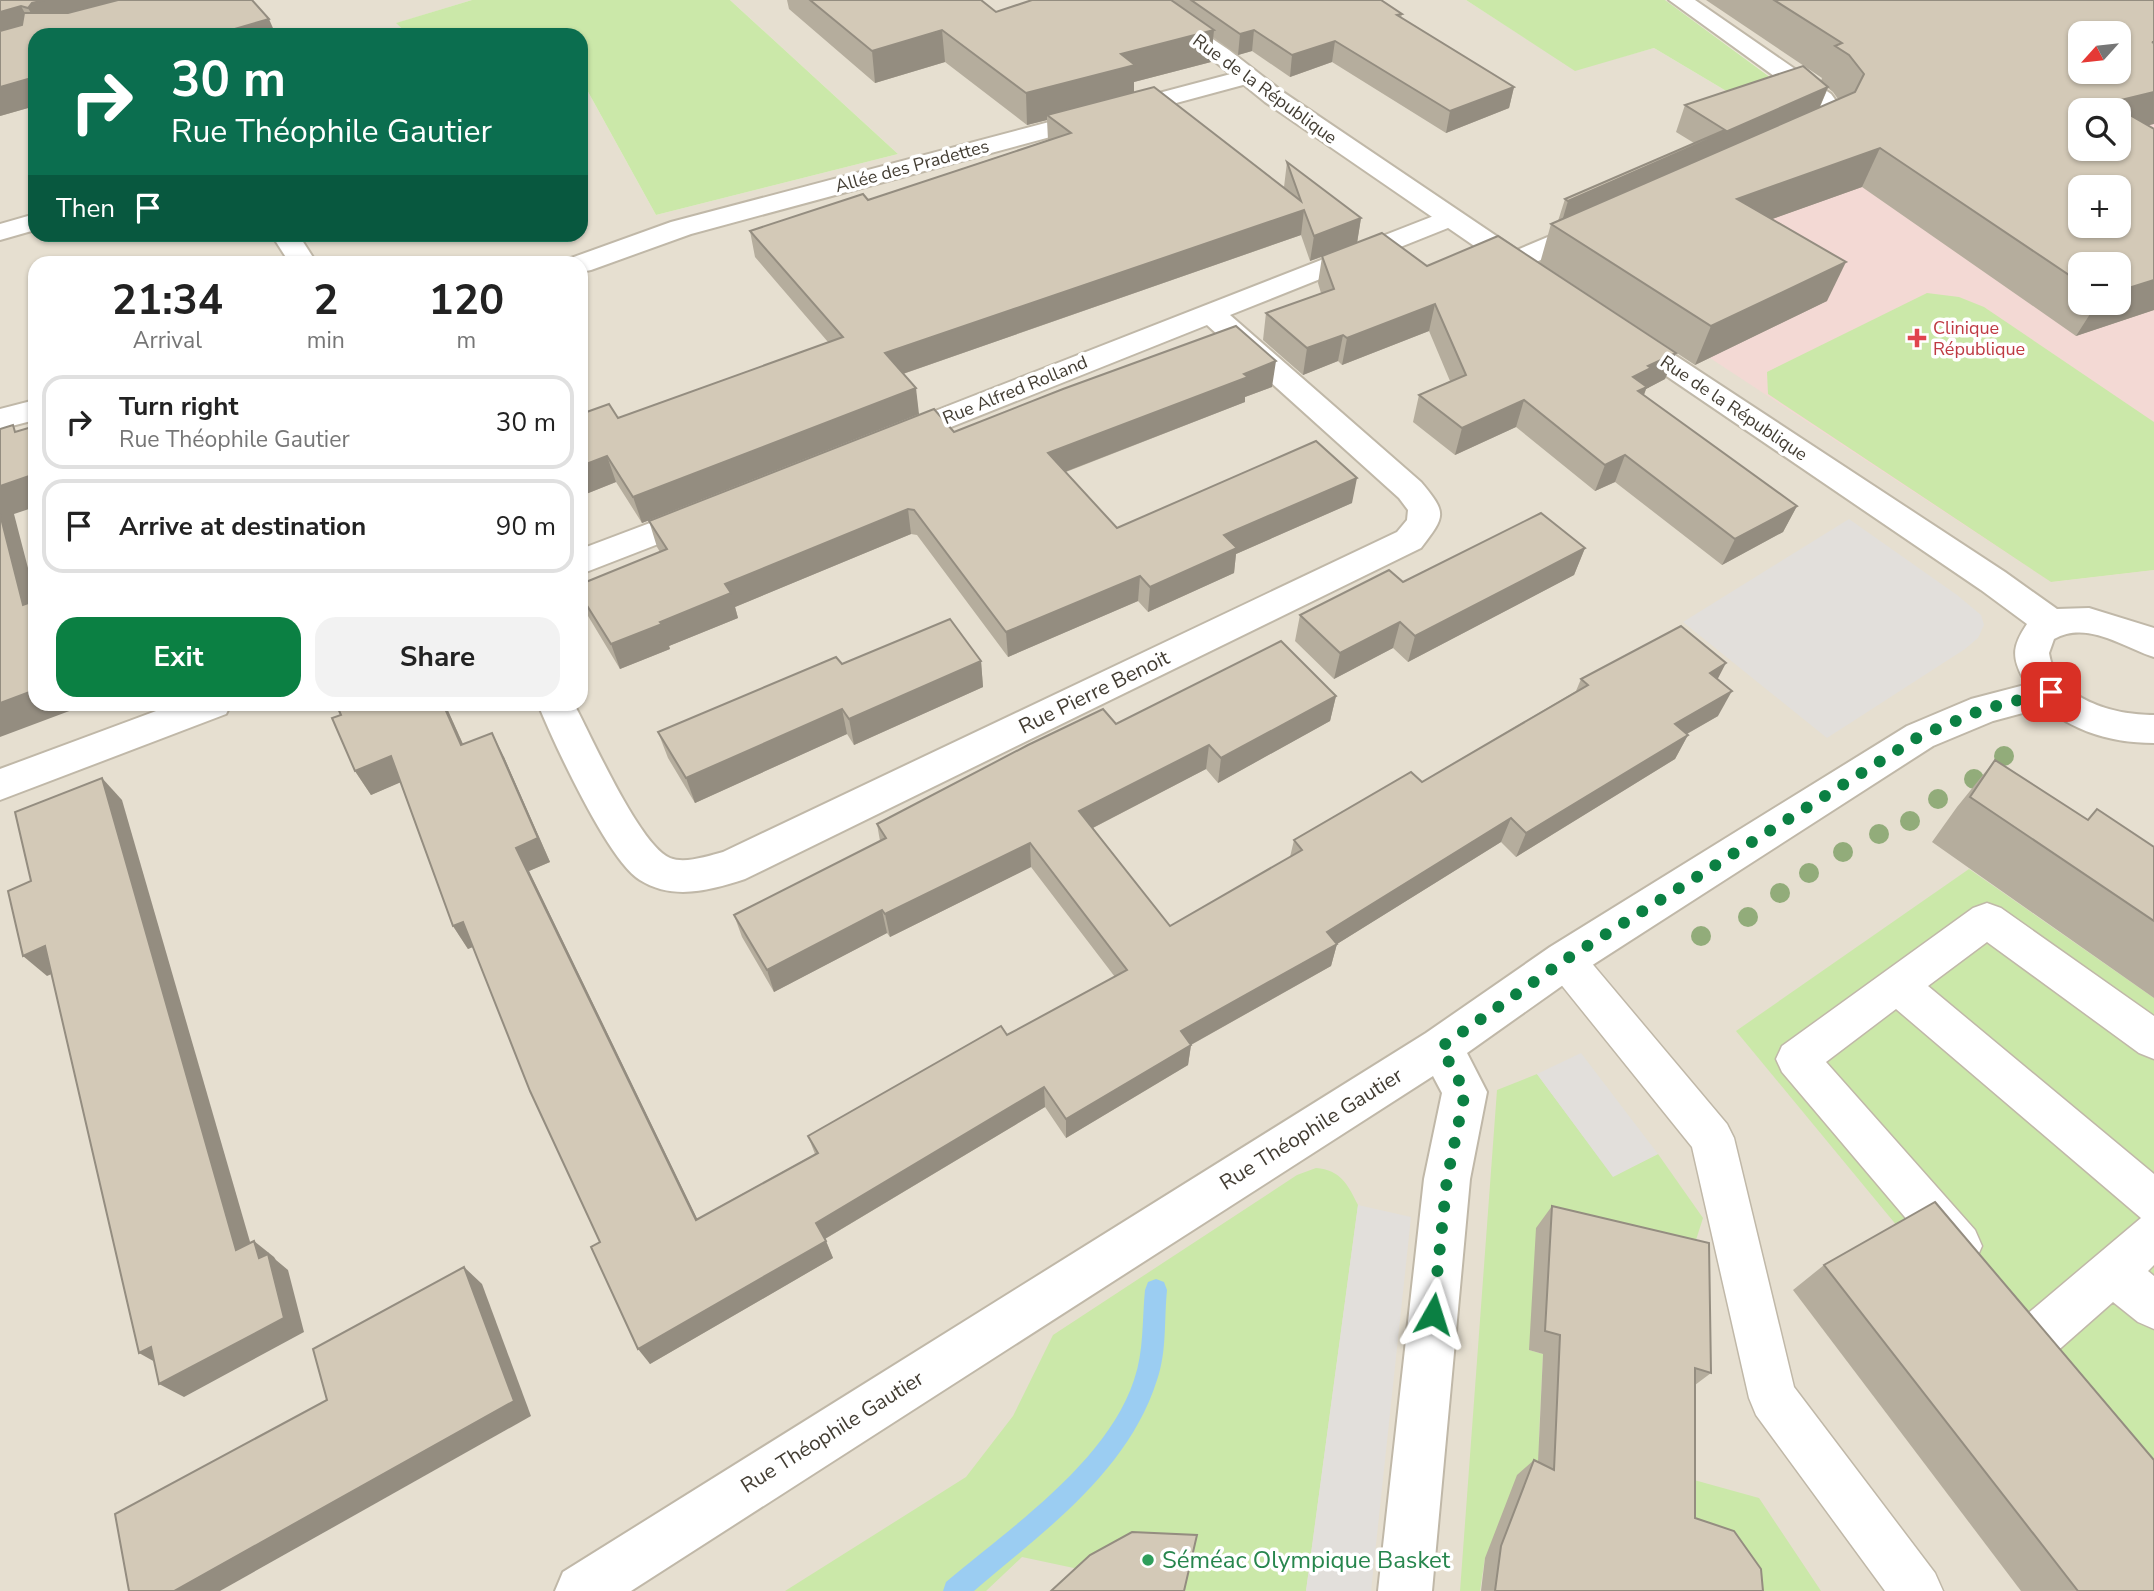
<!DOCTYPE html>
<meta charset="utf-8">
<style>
body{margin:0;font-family:"Nunito Sans",sans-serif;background:#f2f2f2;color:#222;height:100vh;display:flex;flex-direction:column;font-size:26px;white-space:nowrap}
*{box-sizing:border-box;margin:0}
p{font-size:23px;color:#767676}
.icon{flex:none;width:38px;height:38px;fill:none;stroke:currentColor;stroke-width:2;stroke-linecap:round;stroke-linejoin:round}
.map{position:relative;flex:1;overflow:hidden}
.sheet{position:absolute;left:28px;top:256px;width:560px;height:455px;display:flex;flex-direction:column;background:#fff;border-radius:21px;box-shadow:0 2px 5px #0004}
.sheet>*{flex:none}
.banner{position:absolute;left:28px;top:28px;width:560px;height:214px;border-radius:21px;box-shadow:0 2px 5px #0004;background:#0b6e4f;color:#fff;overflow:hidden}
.needle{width:46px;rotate:243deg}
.tools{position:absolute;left:2068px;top:21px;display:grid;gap:14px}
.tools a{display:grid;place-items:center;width:63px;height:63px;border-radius:14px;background:#fff;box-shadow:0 2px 5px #0004;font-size:35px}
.pin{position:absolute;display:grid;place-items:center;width:60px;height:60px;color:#fff;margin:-30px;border-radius:14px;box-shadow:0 4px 10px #0006}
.me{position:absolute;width:77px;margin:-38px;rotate:6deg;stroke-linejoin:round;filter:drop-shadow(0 0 5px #0008)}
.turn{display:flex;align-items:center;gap:24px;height:147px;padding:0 28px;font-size:32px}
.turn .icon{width:91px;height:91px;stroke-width:2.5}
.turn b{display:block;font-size:49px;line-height:60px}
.then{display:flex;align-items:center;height:66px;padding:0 28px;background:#0003;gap:14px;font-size:26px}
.eta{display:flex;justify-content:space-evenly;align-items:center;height:119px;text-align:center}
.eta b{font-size:42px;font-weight:700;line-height:49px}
.button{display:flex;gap:14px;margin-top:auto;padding:14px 28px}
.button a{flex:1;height:80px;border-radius:21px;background:#0b8043;color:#fff;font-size:28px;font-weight:700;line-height:80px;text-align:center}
.button a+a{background:#f2f2f2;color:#222}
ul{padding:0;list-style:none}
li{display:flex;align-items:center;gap:21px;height:94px;margin:0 14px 10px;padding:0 14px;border:4px solid #e0e0e0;border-radius:21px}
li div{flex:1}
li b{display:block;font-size:26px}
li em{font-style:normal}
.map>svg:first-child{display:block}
.residential{fill:#e6dfd0;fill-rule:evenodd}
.medical{fill:#f3d9d4;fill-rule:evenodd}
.green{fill:#cbe8a9}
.parking{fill:#e2dfdb}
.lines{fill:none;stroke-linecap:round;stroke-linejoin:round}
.stream{fill:#9bcdf2;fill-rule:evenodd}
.service-casing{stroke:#c0b8a8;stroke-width:3}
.minor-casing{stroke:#c0b8a8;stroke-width:4}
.tertiary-casing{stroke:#c0b8a8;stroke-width:4}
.service{fill:#fff;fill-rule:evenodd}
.minor{fill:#fff;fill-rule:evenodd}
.tertiary{fill:#fff;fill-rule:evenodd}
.tree{fill:#92ac7a}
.wall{fill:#b5ad9d;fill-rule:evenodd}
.shaded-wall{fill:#948d80}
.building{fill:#d3c9b7;stroke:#948d80;stroke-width:2;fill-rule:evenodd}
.route{stroke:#0b8043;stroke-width:12;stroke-dasharray:0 21.6}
.health-dot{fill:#e0444e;stroke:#fff;stroke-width:2.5}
.leisure-dot{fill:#2e9e5b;stroke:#fff;stroke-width:2.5}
.labels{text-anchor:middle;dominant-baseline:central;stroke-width:7;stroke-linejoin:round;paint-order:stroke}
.far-street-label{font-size:18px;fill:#433d33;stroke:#fff}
.far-health-label{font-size:18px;fill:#be3a42;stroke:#fff;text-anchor:start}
.street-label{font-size:21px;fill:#433d33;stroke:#fff}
.near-leisure-label{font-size:24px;fill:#27864d;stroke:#fff;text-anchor:start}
</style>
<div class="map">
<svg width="2154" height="1591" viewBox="0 0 2154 1591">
<rect width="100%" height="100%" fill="#f2ede2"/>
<!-- residential -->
<path class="residential" d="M0,0H472L397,23L409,35H35V234H581V79L656,215L898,154L730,0H1466L1575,70L1654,48L1775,120L1812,107L1665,0H2154L2119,72V33H2081V149L2154,181L2051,582L2154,570V1591H0ZM2081,187H2119V226H2081ZM35,262H581V704H35ZM2081,264H2119V303H2081Z"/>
<!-- medical -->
<path class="medical" d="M2081,72L2154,109V570L2051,582L1710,358L1585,250ZM2081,110H2119V149H2081ZM2081,187H2119V226H2081ZM2081,264H2119V303H2081Z"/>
<!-- green -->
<g class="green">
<polygon points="472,0 730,0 898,154 656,215 581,79 581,35 409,35 396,23"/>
<polygon points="1466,0 1665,0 1812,108 1775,120 1654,48 1575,71"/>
<polygon points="1927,293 1959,297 1984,307 2154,422 2154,570 2051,582 1768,394 1767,372"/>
<polygon points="1969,869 2154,998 2154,1537 1736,1031"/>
<polygon points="1537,1074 1613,1176 1658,1154 1703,1218 1688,1265 1529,1350 1543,1354 1539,1437 1759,1498 1821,1591 1736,1591 1485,1558 1480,1591 1460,1591 1497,1090"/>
<path d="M1316,1168C1341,1170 1348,1185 1358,1205L1306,1591H1182L1022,1557L986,1591H785L966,1477L1013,1416L1053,1335L1297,1175Z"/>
</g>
<!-- parking -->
<g class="parking">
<polygon points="1849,519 1957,595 1981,615 1984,625 1978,638 1965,649 1827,738 1683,622"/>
<polygon points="1581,1053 1658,1154 1613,1177 1537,1074"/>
<polygon points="1358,1205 1411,1217 1371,1591 1306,1591"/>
</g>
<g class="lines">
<!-- stream -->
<path class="stream" d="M1156,1279L1164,1282L1167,1290C1164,1320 1167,1352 1157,1380C1128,1472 1044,1531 974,1591H943L946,1582C1010,1528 1107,1462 1134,1380C1144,1352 1142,1320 1145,1290L1148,1282Z"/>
<defs>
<g id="service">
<polygon points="1987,903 2001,908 2154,1016 2154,1059 2139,1053 1987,942 1928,986 2154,1174 2154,1265 2148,1271 2154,1276 2154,1329 2138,1322 2113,1302 2054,1354 2037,1361 2020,1354 2013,1337 2020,1320 2141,1218 1896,1009 1826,1062 1975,1230 1982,1246 1975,1262 1959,1268 1943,1262 1782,1072 1776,1059 1782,1046 1973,908"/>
<polygon points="1565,943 1579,948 1727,1124 1734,1138 1794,1387 1935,1573 1943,1591 1885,1591 1756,1415 1749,1398 1692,1147 1551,972 1545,960 1551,948"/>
</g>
<g id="minor">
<path d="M1669,0H1695L1831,94L1845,113C1843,117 1840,125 1836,128C1826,137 1805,142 1792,139L1788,134C1796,123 1813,125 1820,113L1813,104Z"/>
<polygon points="1246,70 1254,72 1258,77 1254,82 691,234 591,270 581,272 581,262 568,262 571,258 671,222"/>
<path d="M1449,210L1458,212L1462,218L1458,224L1230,315L1421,482C1448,514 1445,516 1421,548L745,879C711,890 673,901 640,880C608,861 553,741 538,704H574C591,735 639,845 670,858C685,864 708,856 723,852L1397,532L1407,520L1408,510L1399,498L1207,325L906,445L895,448L884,445L879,438L884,431Z"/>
<polygon points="35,214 35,230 0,240 0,224"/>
<polygon points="1593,218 1603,220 1606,226 1603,232 1525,267 1515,269 1505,267 1501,261 1505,255"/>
<polygon points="271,234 298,234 316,262 289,262"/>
<polygon points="35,400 35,420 0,429 0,409"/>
<polygon points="703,503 715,506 719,514 715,522 581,574 581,549"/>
<polygon points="2051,678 2064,682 2069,692 2064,702 1993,721 1933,746 1580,973 1467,1053 1487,1092 1470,1179 1432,1591 1378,1591 1424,1179 1442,1093 1433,1076 631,1591 555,1591 563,1572 1426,1033 1550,947 1907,726 1971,699"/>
<polygon points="175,704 231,704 226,714 0,800 0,769"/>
</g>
<g id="tertiary">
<polygon points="1129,0 1155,0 1229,50 1283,92 1538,264 1542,270 1538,276 1528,278 1518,276 1265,102 1213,60"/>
<path d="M1628,328L1638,331L2005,572L2057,609L2089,608L2154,628V657C2123,647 2087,620 2054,639L2049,653C2056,700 2114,715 2154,715V743C2103,743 2049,725 2023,678C2011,656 2013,645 2027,624L1981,590L1618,343L1613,337L1618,331Z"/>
</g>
</defs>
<!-- service casing -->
<use href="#service" class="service-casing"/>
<!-- minor casing -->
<use href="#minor" class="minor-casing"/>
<!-- tertiary casing -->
<use href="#tertiary" class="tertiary-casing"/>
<!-- service -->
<use href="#service" class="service"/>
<!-- minor -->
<use href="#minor" class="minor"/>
<!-- tertiary -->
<use href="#tertiary" class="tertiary"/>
</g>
<!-- trees -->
<g class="tree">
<circle cx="2004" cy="756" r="10"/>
<circle cx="1974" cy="779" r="10"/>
<circle cx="1938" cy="799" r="10"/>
<circle cx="1910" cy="821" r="10"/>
<circle cx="1879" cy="834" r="10"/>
<circle cx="1843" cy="852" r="10"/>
<circle cx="1809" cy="873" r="10"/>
<circle cx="1780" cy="893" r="10"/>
<circle cx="1748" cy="917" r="10"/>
<circle cx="1701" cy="936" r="10"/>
</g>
<!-- wall -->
<g class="wall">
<polygon points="0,0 252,0 35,35 35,106 0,116"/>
<polygon points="787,0 981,0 996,12 1032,0 1381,0 1402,14 1401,18 1514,87 1509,108 1446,133 1332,62 1290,77 1252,51 1238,55 1213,37 1211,62 1134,82 1134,92 1284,187 1287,162 1361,218 1357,243 1427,266 1676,353 1665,379 1646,389 1644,395 1797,506 1783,532 1722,565 1615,482 1595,491 1516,427 1455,455 1413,422 1419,395 1450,381 1429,331 1342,365 1338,361 1303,375 1263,340 1266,313 1321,293 1318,283 1322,257 1310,261 1301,235 903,374 919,414 642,523 616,482 581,496 581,414 618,418 828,342 755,257 750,231 868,200 1048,140 1047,120 1027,125 945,62 875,83 789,9"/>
<path d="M1706,0H2154L2148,125L2154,310L2076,336L1862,187L1772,219L1827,301L1695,365L1540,263L1551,224L1558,221L1565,199L1694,143L1676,132L1685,105L1821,81L1822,78ZM1828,88L1833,92L1838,99L1820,107ZM2081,264L2119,303H2081Z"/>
<polygon points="1272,387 1245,397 1245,402 1066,472 1117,528 1352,503 1236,554 1234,573 1148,612 1138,601 1008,657 917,535 911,534 735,607 738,618 669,646 670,649 620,669 585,611 581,602 581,584 660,552 657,547 649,521 954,432"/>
<polygon points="1585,548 1574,575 1408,662 1393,648 1334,679 1295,641 1300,615 1403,582"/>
<polygon points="981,661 983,687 854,745 847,734 695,803 668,758 658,732 842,664"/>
<polygon points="1581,679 1718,679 1718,716 1687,734 1688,735 1675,759 1516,857 1501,842 1337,944 1331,966 1191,1045 1188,1065 1066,1138 1045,1107 825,1239 833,1258 650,1364 600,1242 473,947 468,949 453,926 400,782 371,795 355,771 341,715 336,704 445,704 463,744 504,757 550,862 529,871 697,1219 815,1154 808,1136 1007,1035 1115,977 1031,867 890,937 887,933 774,992 742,937 734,915 880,841 877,824 1116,724 1336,696 1330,721 1218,783 1206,769 1093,828 1170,926 1290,857 1294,840 1422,782 1576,691"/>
<polygon points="1995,760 2087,820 2154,847 2154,998 1932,842 1957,807"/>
<polygon points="1552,1206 1711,1373 1695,1385 1695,1518 1763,1591 1481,1591 1485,1558 1517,1475 1534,1460 1538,1462 1543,1354 1529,1350 1536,1228"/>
<polygon points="1824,1265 2154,1591 2021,1591 1793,1290"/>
</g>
<!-- shaded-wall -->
<g class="shaded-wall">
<polygon points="45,0 147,0 42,32 28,8 32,3"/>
<polygon points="21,6 34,30 0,40 0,12"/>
<polygon points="269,19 276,35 214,35"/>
<polygon points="942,30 945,62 875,83 872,51"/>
<polygon points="1214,30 1211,62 1134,82 1134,97 1047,115 1047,120 1027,125 1026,93 1121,54"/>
<polygon points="1254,30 1252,51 1238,55 1240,34"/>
<polygon points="1335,41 1332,62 1290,77 1292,55"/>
<polygon points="35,77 35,106 0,116 0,87"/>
<polygon points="1514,87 1509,108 1446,133 1450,111"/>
<polygon points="1828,87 1817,113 1560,228 1568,201"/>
<polygon points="2154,92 2154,124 2119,133 2109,103"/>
<polygon points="1880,148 1862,187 1722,237 1737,199"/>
<polygon points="1304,210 1301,235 888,379 885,353"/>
<polygon points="1361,218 1357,243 1310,261 1314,236"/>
<polygon points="1846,262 1827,301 1695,365 1711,326"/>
<polygon points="2154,280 2154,310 2076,336 2097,303 2119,303 2119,291"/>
<polygon points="1435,304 1429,331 1342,365 1347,338"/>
<polygon points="1343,335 1338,361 1303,375 1307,348"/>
<polygon points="1676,353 1665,379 1646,389 1637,413 1633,377 1648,366"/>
<polygon points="1276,361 1272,387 1245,397 1245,402 1049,478 1048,453"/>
<polygon points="916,388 919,414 642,523 633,497"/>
<polygon points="1524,400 1516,427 1455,455 1462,428"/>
<polygon points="1625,455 1615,482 1595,491 1605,465"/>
<polygon points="607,456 616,482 581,496 581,466"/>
<polygon points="35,474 35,507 14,514 35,595 35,620 23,605 0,514 0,486"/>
<polygon points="1357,478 1352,503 1236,554 1234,573 1148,612 1150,587 1224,535"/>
<polygon points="1797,506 1783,532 1722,565 1735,539"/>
<polygon points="908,509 911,534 735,607 738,618 669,646 670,649 620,669 611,644 725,584"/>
<polygon points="1585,548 1574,575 1408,662 1415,636"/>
<polygon points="1140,576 1138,601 1008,657 1006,632"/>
<polygon points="1400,622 1393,648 1334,679 1340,653"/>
<polygon points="981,661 983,687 854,745 849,719"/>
<polygon points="1726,663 1713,688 1710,673"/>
<polygon points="35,690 35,704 88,704 0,737 0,703"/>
<polygon points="1732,691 1718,716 1662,748 1675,724"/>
<polygon points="1336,696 1330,721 1218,783 1221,758"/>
<polygon points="443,704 445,704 474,769 461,745"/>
<polygon points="842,709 847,734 695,803 686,778"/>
<polygon points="492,733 504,757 550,862 529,871 706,1237 696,1220 516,848"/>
<polygon points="1688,735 1675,759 1516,857 1526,833"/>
<polygon points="1209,745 1206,769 1079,835 1079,811"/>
<polygon points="391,756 406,780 371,795 355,771"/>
<polygon points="102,778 122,800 257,1266 236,1250"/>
<polygon points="1511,818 1501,842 1337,944 1331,966 1178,1052 1181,1031 1327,932"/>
<polygon points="1030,843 1031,867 890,937 885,914"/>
<polygon points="882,910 887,933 774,992 767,970"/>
<polygon points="463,922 477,945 468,949 453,926"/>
<polygon points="45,946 68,967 47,976 23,956"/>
<polygon points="1191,1045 1188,1065 1066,1138 1066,1119"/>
<polygon points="1044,1087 1045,1107 823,1240 816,1223"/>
<polygon points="254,1241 274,1257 276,1260 288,1270 304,1332 184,1397 159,1384 259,1258"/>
<polygon points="826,1241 833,1258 650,1364 638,1349"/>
<polygon points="464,1267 482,1284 531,1416 220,1591 174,1591"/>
<polygon points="151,1347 164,1367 139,1353"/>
</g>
<!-- building -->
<g class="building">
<polygon points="0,0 45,0 32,3 28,8 21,6 0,12"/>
<polygon points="118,0 252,0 269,19 214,35 35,35 35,77 0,87 0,31 22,25 24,13 68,13"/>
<polygon points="810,0 981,0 996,12 1032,0 1171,0 1214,30 1121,54 1135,65 1026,93 942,30 872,51"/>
<polygon points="1191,0 1381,0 1402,14 1397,15 1514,87 1450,111 1335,41 1292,55 1254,30 1240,34"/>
<path d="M1774,0H2154V42H2152L2154,43V92L2109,103L2154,129V280L2119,291V264H2081V283L1880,148L1737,199L1846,262L1711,326L1551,224L1855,92L1864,74L1849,55L1835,46L1842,43ZM2081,33H2119V72H2081ZM2081,110H2119V149H2081ZM2081,187H2119V226H2081Z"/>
<polygon points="1803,66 1828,87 1568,201 1565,199 1725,130 1685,105"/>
<polygon points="1154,87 1301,201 1287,162 1361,218 1314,236 1304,210 885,353 916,388 633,497 607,456 581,466 581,414 609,404 618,418 843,337 750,231 863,194 868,200 1071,133 1047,115"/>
<polygon points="1382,233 1427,266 1498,236 1676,353 1648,366 1651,368 1633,377 1647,387 1638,391 1797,506 1735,539 1625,455 1605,465 1524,400 1462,428 1419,395 1466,375 1435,304 1347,338 1343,335 1307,348 1266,313 1334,289 1322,256"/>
<polygon points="1236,326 1276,361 1244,374 1248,377 1048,453 1117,528 1316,441 1357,478 1224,535 1237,548 1150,587 1140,576 1006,632 914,510 908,509 725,584 731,593 660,622 662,624 611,644 581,596 581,584 667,549 649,521 934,409 954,432 1063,389"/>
<polygon points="13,425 15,432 35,426 35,474 0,486 0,429"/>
<polygon points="1541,513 1585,548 1415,636 1400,622 1340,653 1300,615 1389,570 1403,582"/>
<polygon points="0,514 23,605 31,602 35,616 35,690 0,703"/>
<polygon points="950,619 981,661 849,719 842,709 686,778 658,732 836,657 842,664"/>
<polygon points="1681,626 1726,663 1710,673 1732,691 1675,724 1688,735 1526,833 1511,818 1327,932 1337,944 1181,1031 1191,1045 1066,1119 1044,1087 816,1223 826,1241 638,1349 591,1247 600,1242 530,1091 463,922 453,926 391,756 355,771 332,718 341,715 336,704 443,704 461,745 492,733 538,838 516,848 696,1220 818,1153 808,1136 1001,1026 1007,1035 1127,970 1030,843 885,914 882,910 767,970 734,915 886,838 877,824 1028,745 1103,709 1116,724 1281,641 1336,696 1221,758 1209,745 1079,811 1170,926 1302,850 1294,840 1411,772 1422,782 1588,685 1581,679"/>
<polygon points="1995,760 2088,820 2097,809 2154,847 2154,921 1970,797"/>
<polygon points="102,778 236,1250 254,1241 259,1258 268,1254 284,1318 159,1384 151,1347 139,1353 45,946 23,956 8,891 31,881 15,812"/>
<polygon points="1935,1202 2154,1460 2154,1591 2078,1591 1824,1265"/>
<polygon points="1552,1206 1709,1243 1711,1373 1695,1368 1695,1518 1734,1531 1761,1569 1763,1591 1495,1591 1501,1546 1534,1460 1554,1470 1560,1335 1545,1331"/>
<polygon points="464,1267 514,1401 174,1591 129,1591 115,1514 327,1400 313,1349"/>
<polygon points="1132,1532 1197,1535 1184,1591 1051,1591 1090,1555"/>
</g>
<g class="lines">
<!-- route -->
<polyline class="route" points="1433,1314 1447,1179 1465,1092 1441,1047 1565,960 1920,736 1984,709 2051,692"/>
</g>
<!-- markers -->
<path class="health-dot" d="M1913.5 327.5h7v7h7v7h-7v7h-7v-7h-7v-7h7z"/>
<circle class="leisure-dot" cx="1148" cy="1560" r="7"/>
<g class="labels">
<!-- far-street labels -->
<g class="far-street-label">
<text transform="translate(1265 89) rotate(36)">Rue de la République</text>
<text transform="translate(912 166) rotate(-15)">Allée des Pradettes</text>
<text transform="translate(1015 390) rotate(-22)">Rue Alfred Rolland</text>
<text transform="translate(1734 408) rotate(34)">Rue de la République</text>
</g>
<!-- far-health labels -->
<g class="far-health-label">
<text x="1933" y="328">Clinique<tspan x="1933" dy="21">République</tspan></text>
</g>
<!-- street labels -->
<g class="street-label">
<text transform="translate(1094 692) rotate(-26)">Rue Pierre Benoit</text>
<text transform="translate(1311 1129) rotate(-32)">Rue Théophile Gautier</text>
<text transform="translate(832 1432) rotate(-32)">Rue Théophile Gautier</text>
</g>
<!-- near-leisure labels -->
<g class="near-leisure-label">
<text x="1162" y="1560">Séméac Olympique Basket</text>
</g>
</g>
</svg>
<div class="tools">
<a><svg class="needle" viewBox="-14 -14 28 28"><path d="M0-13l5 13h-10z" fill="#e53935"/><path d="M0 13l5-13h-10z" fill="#767676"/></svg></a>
<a><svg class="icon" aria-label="search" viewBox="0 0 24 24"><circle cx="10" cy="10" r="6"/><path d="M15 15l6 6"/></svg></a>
<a>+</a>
<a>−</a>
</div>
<div class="pin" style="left:2051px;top:692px;background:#d93025"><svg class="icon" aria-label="arrive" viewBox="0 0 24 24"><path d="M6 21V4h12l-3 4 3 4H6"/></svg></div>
<svg class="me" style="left:1433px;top:1314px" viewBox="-20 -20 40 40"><path d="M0-17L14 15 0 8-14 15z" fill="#0b8043" stroke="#fff" stroke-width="4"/></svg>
<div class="banner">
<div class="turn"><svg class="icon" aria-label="right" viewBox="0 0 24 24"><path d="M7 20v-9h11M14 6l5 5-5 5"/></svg><div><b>30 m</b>Rue Théophile Gautier</div></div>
<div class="then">Then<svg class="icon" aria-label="arrive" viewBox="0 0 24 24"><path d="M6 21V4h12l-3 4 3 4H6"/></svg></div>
</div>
<section class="sheet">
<div class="eta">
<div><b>21:34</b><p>Arrival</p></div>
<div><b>2</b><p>min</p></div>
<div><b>120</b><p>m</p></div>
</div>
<ul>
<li><svg class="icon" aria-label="right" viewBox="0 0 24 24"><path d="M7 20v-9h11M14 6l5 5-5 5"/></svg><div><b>Turn right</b><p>Rue Théophile Gautier</p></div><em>30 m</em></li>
<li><svg class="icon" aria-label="arrive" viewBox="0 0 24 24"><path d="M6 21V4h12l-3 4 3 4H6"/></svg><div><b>Arrive at destination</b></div><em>90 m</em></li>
</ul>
<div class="button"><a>Exit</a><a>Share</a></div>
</section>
</div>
